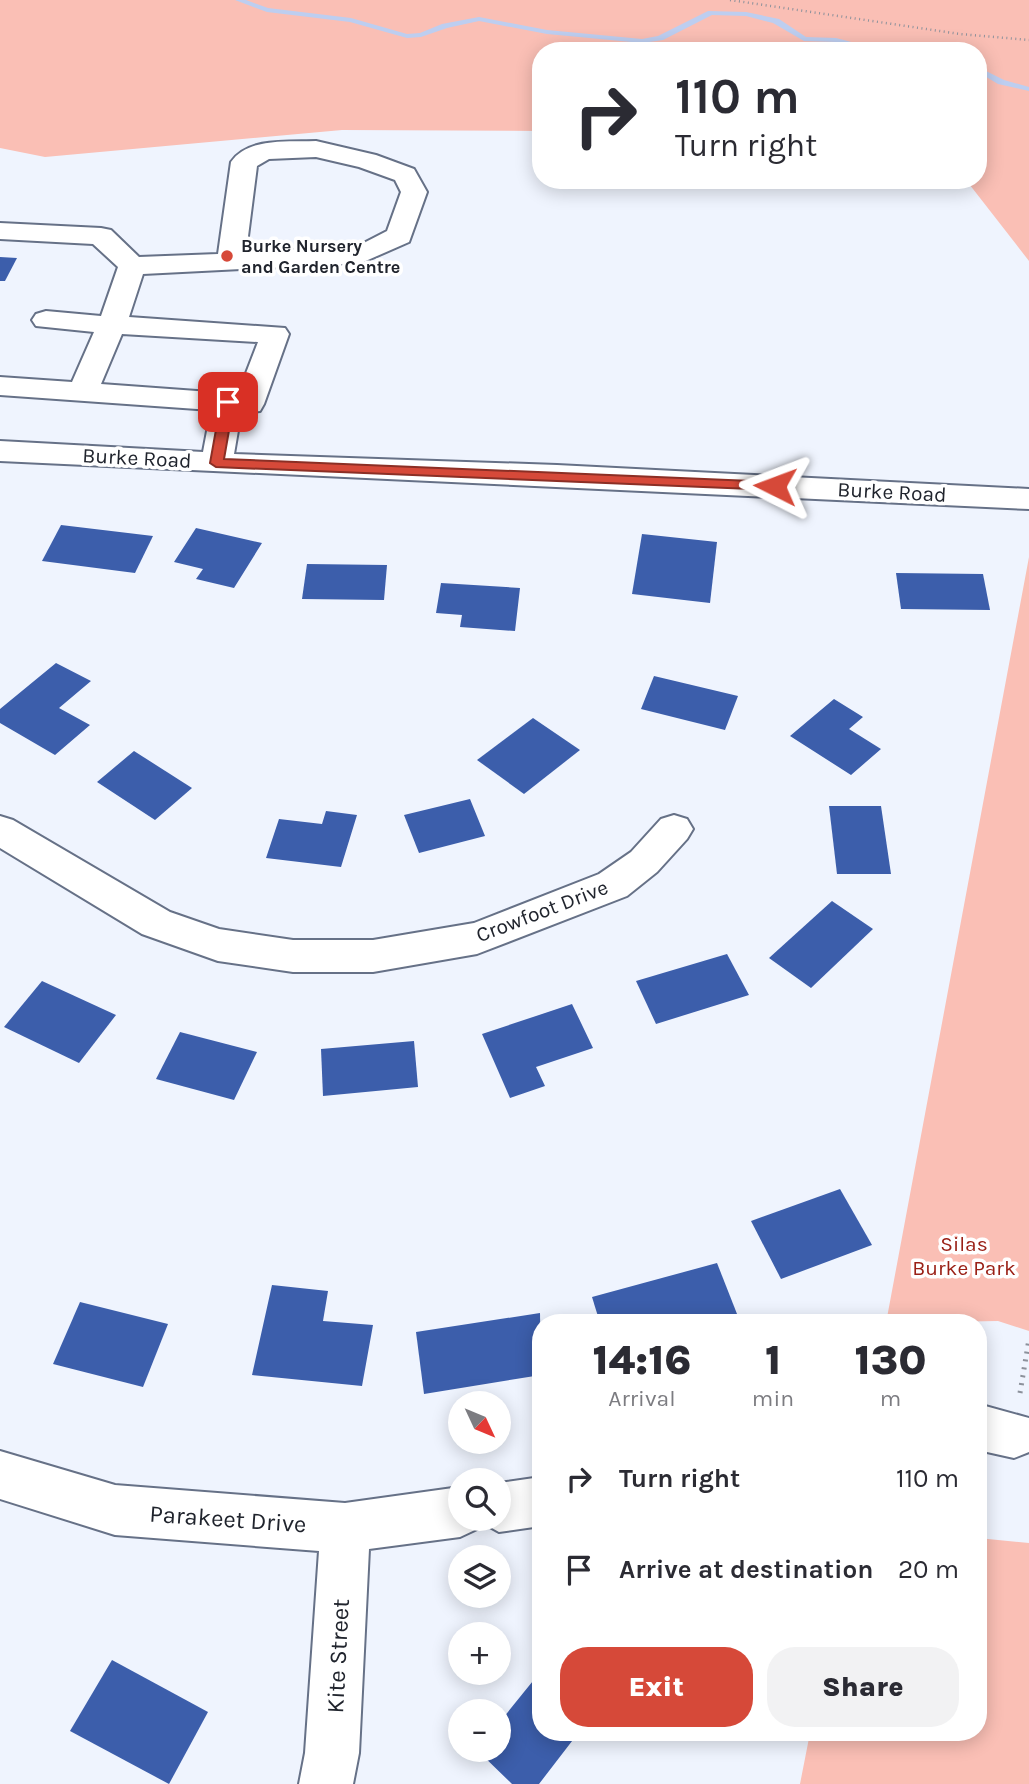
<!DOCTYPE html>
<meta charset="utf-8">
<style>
body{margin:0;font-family:Karla,sans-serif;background:#f2f2f3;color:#2b2b33;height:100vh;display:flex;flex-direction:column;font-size:26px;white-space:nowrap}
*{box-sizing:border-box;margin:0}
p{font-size:23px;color:#7c7c81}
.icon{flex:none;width:38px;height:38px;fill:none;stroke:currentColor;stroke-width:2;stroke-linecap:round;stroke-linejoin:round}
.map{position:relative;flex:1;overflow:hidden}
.details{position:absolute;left:532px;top:1314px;width:455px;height:427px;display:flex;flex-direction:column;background:#fff;border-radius:28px;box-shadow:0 4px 18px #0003}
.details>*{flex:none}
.banner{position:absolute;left:532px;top:42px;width:455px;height:147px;border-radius:28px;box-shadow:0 4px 18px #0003;background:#fff;color:#2b2b33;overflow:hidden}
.needle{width:46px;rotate:134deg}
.tools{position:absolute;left:448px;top:1391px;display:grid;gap:14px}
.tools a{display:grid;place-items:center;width:63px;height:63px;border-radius:50%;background:#fff;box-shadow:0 4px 18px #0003;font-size:35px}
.pin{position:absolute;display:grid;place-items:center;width:60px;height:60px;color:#fff;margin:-30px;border-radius:14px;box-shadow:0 4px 10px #0006}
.me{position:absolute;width:77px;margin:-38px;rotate:273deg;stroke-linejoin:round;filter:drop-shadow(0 0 5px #0008)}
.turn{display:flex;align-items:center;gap:24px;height:147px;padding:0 28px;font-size:32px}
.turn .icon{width:91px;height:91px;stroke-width:2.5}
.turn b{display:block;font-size:49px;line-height:60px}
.eta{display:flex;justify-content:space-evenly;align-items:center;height:119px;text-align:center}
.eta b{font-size:42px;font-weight:800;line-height:49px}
.primary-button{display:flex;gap:14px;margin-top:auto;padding:14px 28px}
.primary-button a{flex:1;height:80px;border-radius:28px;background:#d64939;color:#fff;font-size:28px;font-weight:800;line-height:80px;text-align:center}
.primary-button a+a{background:#f2f2f3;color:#2b2b33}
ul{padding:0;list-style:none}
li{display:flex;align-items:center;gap:21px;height:91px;padding:0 28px}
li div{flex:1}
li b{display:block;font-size:26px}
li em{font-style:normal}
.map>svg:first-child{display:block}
.green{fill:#fabfb5}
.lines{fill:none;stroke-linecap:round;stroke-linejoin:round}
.stream{fill:#bdcef0;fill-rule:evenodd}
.building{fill:#3c5eab}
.minor-casing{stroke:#667187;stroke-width:4}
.path-far1{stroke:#8c919b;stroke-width:2.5;stroke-dasharray:1 3.5;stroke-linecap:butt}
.path{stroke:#8c919b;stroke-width:5;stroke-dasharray:2 6;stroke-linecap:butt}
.minor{fill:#fff;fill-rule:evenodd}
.route{fill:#d64939;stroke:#8b2f25;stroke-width:2}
.poi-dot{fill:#d64939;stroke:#fff;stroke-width:2.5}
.labels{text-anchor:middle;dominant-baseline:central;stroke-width:7;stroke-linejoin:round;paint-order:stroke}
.far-poi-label{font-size:18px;font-weight:bold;fill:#20242d;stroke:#fff;text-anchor:start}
.street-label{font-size:21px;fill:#20242d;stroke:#fff}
.park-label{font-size:21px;fill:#9a2016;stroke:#fff}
.near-street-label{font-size:24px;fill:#20242d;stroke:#fff}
</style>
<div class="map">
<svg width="1029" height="1784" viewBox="0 0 1029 1784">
<rect width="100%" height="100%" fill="#eff4fe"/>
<!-- green -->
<g class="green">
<polygon points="0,0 1029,0 1029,261 966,180 978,180 978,51 541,51 541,131 342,130 45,157 0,148"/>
<polygon points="1029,557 1029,1331 998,1321 886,1323"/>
<polygon points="978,1538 1029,1543 1029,1784 800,1784 810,1733 978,1732"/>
</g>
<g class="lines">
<!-- stream -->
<g class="stream">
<polygon points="235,0 246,0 268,8 351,18 407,34 420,33 442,24 479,17 547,30 642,39 658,36 708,11 746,12 779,19 806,37 836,38 886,51 871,51 836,42 804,41 773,23 746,16 712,15 663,40 642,43 547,34 479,21 447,28 421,37 407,38 350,22 267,12"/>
<polygon points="978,67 1004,80 1029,87 1029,91 998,84 978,72"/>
</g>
</g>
<!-- building -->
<g class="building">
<polygon points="0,257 17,258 5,281 0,281"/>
<polygon points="61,525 153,536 135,573 42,561"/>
<polygon points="196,528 262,543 234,588 196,579 203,569 174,562"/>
<polygon points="642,534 717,542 710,603 632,594"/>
<polygon points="307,564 387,565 384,600 302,599"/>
<polygon points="896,573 983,574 990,610 901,609"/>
<polygon points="441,583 520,588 515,631 460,627 462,615 436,613"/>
<polygon points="56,663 91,681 59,708 90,725 55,755 0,723 0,709"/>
<polygon points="654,676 738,696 725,730 641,709"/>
<polygon points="834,699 863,717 849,729 881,749 851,775 790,736"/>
<polygon points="533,718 580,750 524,794 477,760"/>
<polygon points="134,751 192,788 155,820 97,782"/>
<polygon points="470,799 485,836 419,853 404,815"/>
<polygon points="829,806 881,806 891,874 837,874"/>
<polygon points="326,811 357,815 341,867 266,858 279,819 322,824"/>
<polygon points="832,901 873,929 811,988 769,958"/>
<polygon points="727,954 749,995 656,1024 636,981"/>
<polygon points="42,981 116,1015 79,1063 4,1027"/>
<polygon points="572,1004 593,1048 536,1067 545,1086 510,1098 482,1034"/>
<polygon points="180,1032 257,1052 234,1100 156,1079"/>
<polygon points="414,1041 418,1087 323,1096 321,1049"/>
<polygon points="840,1189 872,1245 781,1279 751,1221"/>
<polygon points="717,1263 739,1319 724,1323 600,1323 592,1297"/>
<polygon points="272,1285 328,1291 323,1321 373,1325 362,1386 252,1375"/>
<polygon points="80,1302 168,1324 143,1387 53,1364"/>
<polygon points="540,1313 541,1375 424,1394 416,1332"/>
<polygon points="112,1660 208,1712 169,1784 70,1731"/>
<polygon points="541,1671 541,1732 579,1732 539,1784 512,1784 477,1750 499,1750 499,1723"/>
</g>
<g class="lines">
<defs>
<g id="minor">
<path d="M316,141L376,155L414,169L427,192L409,242L361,263L143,274L129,317L285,328L289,334L264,404L260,411L241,413L234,454L557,465L1029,489V509L0,461V441L203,452L211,410L0,395V377L72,382L94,332L36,326L32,320L36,314L46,311L101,316L118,267L93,244L0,239V223L101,228L111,230L139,257L218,254L231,162C248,137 289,142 316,141ZM316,157L359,167L395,180L401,192L387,231L356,247L246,252L257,166L269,159ZM122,334L258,342L238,394L101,384Z"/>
<polygon points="674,815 687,819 693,829 687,839 657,872 627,896 477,954 373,972 293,972 218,961 142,934 0,848 0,816 13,820 170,912 219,929 293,940 373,940 474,923 599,874 631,852 661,819"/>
<polygon points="978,1404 1029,1418 1029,1452 1014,1458 978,1450"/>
<polygon points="0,1451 115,1485 345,1503 460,1487 460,1519 499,1519 499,1483 541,1477 541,1526 499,1532 481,1522 477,1529 460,1537 369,1549 359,1753 353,1784 299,1784 305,1753 319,1551 115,1535 0,1499"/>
</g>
</defs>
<!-- minor casing -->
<use href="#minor" class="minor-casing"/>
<!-- path-far1 -->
<polyline class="path-far1" points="730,0 960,34 1029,40"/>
<!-- path -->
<polyline class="path" points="1020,1393 1029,1339"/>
<!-- minor -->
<use href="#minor" class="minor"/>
</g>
<!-- route -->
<polygon class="route" points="228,398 234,402 224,459 775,482 782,486 775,490 216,467 210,463 221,402"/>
<!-- markers -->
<circle class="poi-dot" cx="227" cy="256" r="7"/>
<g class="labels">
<!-- far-poi labels -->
<g class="far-poi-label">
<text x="241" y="246">Burke Nursery<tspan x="241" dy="21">and Garden Centre</tspan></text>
</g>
<!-- street labels -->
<g class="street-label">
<text transform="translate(137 458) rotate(3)">Burke Road</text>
<text transform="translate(892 492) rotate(3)">Burke Road</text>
<text transform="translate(542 911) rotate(-21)">Crowfoot Drive</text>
</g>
<!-- park labels -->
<g class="park-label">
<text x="964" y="1244">Silas<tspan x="964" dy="24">Burke Park</tspan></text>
</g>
<!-- near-street labels -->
<g class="near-street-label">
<text transform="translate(228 1519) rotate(4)">Parakeet Drive</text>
<text transform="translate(338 1656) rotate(-87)">Kite Street</text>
</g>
</g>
</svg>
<div class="tools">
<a><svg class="needle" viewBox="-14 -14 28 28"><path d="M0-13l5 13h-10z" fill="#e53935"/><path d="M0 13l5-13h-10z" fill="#7c7c81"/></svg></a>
<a><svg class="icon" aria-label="search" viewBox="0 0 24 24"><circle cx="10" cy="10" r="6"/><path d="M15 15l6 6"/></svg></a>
<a><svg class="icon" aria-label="layers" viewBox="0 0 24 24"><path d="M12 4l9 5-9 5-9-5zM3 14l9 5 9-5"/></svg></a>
<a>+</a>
<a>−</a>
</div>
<div class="pin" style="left:228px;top:402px;background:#d93025"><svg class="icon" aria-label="arrive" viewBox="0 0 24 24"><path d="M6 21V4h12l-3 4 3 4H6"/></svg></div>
<svg class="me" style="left:775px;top:486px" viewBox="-20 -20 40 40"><path d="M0-17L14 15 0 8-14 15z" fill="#d64939" stroke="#fff" stroke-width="4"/></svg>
<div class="banner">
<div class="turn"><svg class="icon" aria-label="right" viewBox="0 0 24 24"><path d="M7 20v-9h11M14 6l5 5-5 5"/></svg><div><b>110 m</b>Turn right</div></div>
</div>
<section class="details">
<div class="eta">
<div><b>14:16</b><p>Arrival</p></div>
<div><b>1</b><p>min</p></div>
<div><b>130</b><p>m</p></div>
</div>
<ul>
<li><svg class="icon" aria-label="right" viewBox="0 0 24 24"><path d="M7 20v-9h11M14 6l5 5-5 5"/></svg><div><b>Turn right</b></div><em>110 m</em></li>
<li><svg class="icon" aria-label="arrive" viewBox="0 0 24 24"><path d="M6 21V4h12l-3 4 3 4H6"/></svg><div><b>Arrive at destination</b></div><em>20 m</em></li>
</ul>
<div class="primary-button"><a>Exit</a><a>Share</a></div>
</section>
</div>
